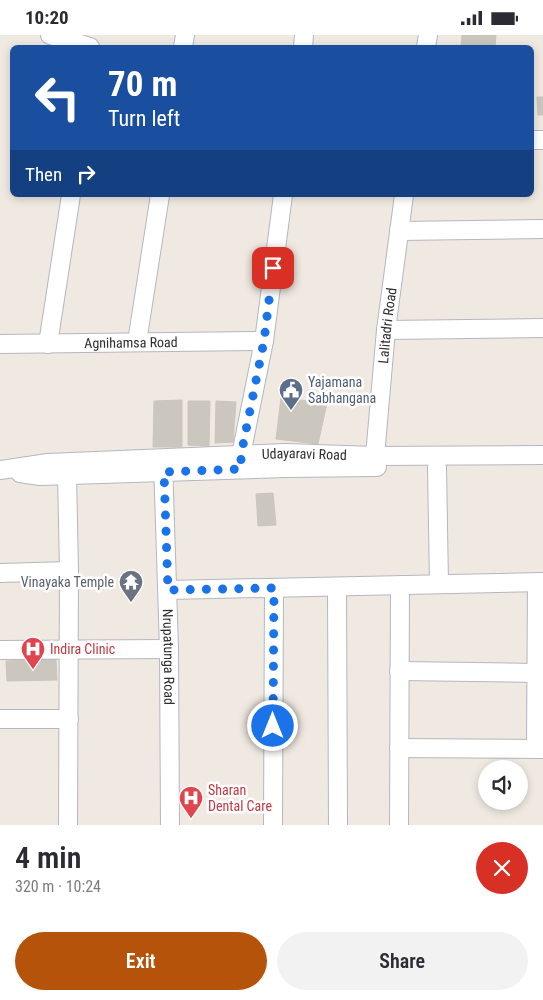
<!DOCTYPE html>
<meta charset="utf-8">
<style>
body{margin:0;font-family:"Roboto Condensed",sans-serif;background:#f2f2f3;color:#2b2b33;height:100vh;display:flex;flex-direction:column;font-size:19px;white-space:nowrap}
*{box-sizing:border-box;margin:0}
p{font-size:16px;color:#7c7c81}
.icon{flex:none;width:28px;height:28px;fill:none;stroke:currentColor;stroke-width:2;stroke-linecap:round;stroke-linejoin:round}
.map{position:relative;height:790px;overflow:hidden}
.drawer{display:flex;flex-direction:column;background:#fff;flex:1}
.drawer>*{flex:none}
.top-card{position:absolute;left:10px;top:10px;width:524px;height:152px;border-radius:8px;box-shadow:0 2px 8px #0003;background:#1a4fa0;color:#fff;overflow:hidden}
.controls{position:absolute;left:478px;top:725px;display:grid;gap:10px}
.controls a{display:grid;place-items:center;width:50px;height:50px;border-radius:50%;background:#fff;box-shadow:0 2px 8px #0003;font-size:25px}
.pin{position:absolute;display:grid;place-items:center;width:42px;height:42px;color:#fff;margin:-21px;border-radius:10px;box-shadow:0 2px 8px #0006}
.me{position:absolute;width:55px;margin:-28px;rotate:0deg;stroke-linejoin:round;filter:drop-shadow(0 0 4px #0008)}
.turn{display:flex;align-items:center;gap:18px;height:105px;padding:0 15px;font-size:22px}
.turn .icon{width:65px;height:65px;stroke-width:2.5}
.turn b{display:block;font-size:35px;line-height:42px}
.then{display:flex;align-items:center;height:48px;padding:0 15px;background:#0003;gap:10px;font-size:19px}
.round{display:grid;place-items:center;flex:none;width:52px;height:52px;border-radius:26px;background:#f2f2f3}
.headline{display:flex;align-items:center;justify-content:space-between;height:85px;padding:0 15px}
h1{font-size:30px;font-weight:600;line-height:38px}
.primary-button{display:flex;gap:10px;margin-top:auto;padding:10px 15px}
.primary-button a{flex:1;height:58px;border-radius:30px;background:#b45309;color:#fff;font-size:20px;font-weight:600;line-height:58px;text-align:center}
.primary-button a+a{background:#f2f2f3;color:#2b2b33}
.status{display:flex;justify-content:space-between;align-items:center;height:35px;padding:0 25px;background:#fff;direction:ltr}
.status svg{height:14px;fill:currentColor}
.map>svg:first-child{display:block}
.building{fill:#cbc7bf;stroke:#cbc5ba}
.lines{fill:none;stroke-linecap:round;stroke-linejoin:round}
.minor-casing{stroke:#b4b7c1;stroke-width:20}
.minor{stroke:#fff;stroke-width:18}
.route{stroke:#1a73e8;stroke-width:9;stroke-dasharray:0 16.2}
.labels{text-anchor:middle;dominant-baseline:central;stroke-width:5;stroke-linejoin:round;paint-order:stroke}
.street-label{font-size:14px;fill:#2e2e2e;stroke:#fff}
.service-label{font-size:14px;fill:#4e5e75;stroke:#fff;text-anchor:start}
.worship-label{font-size:14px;fill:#5b616d;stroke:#fff;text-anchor:end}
.health-label{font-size:14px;fill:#be3a42;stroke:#fff;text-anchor:start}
</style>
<div class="status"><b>10:20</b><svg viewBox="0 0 49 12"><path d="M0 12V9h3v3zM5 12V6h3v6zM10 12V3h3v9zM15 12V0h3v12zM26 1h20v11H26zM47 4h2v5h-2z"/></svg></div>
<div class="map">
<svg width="543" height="790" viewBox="0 0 543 790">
<rect width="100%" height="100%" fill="#efe9e1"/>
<!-- building -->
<g class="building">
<polygon points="462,0 496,0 495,12 461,12"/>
<polygon points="537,62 543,62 543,80 538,80"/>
<polygon points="281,363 327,368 318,409 276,404"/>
<polygon points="182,365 182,412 153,412 154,366"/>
<polygon points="188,366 210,366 209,411 188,410"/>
<polygon points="216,366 236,367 233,407 215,408"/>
<polygon points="273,458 276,490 258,491 256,459"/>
<polygon points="56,624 57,645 7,646 6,626"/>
</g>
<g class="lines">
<defs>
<g id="minor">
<polyline points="50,0 90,12"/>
<polyline points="183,12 185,0"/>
<polyline points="303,12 304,0"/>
<polyline points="426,12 428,0"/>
<polyline points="531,105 543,105"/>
<polyline points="399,196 543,194"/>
<polyline points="386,295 543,293"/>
<polyline points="137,307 160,160"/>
<path id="s1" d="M0,309L264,306"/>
<polyline points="48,309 71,160"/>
<path id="s2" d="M375,421L386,295L404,160"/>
<path id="s3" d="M163,426L169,614L170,790"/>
<polyline points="241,431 241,420 264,306 283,160"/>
<polyline points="437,432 439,549"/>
<path id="s4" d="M0,435L48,428L286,418L375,421L543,420"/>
<polyline points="20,438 40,441 286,433 377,432"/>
<polyline points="67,440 69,536 68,790"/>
<polyline points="0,538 69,536"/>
<polyline points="337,552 338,790"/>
<polyline points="168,555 543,547"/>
<polyline points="0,615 169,614"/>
<polyline points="399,636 536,638"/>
<polyline points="0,684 69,684"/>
<polyline points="399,713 543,714"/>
<polyline points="536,713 537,547"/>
<polyline points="273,790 274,553"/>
<polyline points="399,790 400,550"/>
</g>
</defs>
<!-- minor casing -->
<use href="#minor" class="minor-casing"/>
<!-- minor -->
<use href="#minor" class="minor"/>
</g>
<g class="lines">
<!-- route -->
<polyline class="route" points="273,233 264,306 241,420 241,434 164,437 168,555 274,553 273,691"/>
</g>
<!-- icons -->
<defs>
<symbol id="civic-pin" viewBox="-11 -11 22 30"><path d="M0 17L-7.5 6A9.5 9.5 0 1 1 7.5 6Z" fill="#5c6f8a" stroke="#fff"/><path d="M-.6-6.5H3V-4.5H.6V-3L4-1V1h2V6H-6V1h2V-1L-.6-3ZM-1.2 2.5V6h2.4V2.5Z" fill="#fff"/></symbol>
<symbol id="temple-pin" viewBox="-11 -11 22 30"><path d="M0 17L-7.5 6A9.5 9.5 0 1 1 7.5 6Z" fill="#6b7280" stroke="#fff"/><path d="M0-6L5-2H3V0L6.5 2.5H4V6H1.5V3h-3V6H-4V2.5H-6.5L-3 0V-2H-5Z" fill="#fff"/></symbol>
<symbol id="hospital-pin" viewBox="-11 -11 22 30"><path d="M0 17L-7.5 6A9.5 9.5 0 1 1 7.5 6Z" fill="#e0444e" stroke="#fff"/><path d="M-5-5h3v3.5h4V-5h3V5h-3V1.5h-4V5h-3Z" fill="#fff"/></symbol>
</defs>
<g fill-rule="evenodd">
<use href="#civic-pin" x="277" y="341" width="28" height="38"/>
<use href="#temple-pin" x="117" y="533" width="28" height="38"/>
<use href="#hospital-pin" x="19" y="600" width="28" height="38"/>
<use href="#hospital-pin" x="177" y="749" width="28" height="38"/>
</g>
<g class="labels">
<!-- street labels -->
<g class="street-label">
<text stroke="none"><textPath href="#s2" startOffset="131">Lalitadri Road</textPath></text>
<text stroke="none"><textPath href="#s1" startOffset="131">Agnihamsa Road</textPath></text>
<text stroke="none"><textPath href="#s4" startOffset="305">Udayaravi Road</textPath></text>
<text stroke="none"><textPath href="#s3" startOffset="196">Nrupatunga Road</textPath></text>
</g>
<!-- service labels -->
<g class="service-label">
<text x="308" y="347">Yajamana<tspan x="308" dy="16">Sabhangana</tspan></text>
</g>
<!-- worship labels -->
<g class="worship-label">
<text x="114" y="547">Vinayaka Temple</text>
</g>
<!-- health labels -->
<g class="health-label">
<text x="50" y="614">Indira Clinic</text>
<text x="208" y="755">Sharan<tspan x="208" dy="16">Dental Care</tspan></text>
</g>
</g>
</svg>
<div class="controls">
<a><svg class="icon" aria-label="sound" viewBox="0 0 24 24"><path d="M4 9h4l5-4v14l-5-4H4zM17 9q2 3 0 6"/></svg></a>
</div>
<div class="pin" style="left:273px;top:233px;background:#d93025"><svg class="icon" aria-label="arrive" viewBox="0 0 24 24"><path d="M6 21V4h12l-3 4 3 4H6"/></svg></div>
<svg class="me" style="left:273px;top:691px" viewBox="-20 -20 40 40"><circle r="17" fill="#1a73e8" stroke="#fff" stroke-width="3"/><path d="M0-11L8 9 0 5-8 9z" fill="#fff"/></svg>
<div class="top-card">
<div class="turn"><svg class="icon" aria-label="left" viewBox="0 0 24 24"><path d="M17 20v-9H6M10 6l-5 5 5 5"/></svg><div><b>70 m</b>Turn left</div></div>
<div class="then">Then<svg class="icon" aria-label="right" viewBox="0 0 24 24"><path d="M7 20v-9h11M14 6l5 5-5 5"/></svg></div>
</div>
</div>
<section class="drawer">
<div class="headline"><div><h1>4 min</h1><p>320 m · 10:24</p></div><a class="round" style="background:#d93025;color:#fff"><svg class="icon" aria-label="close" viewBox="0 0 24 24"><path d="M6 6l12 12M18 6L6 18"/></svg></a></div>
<div class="primary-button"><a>Exit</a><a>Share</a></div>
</section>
